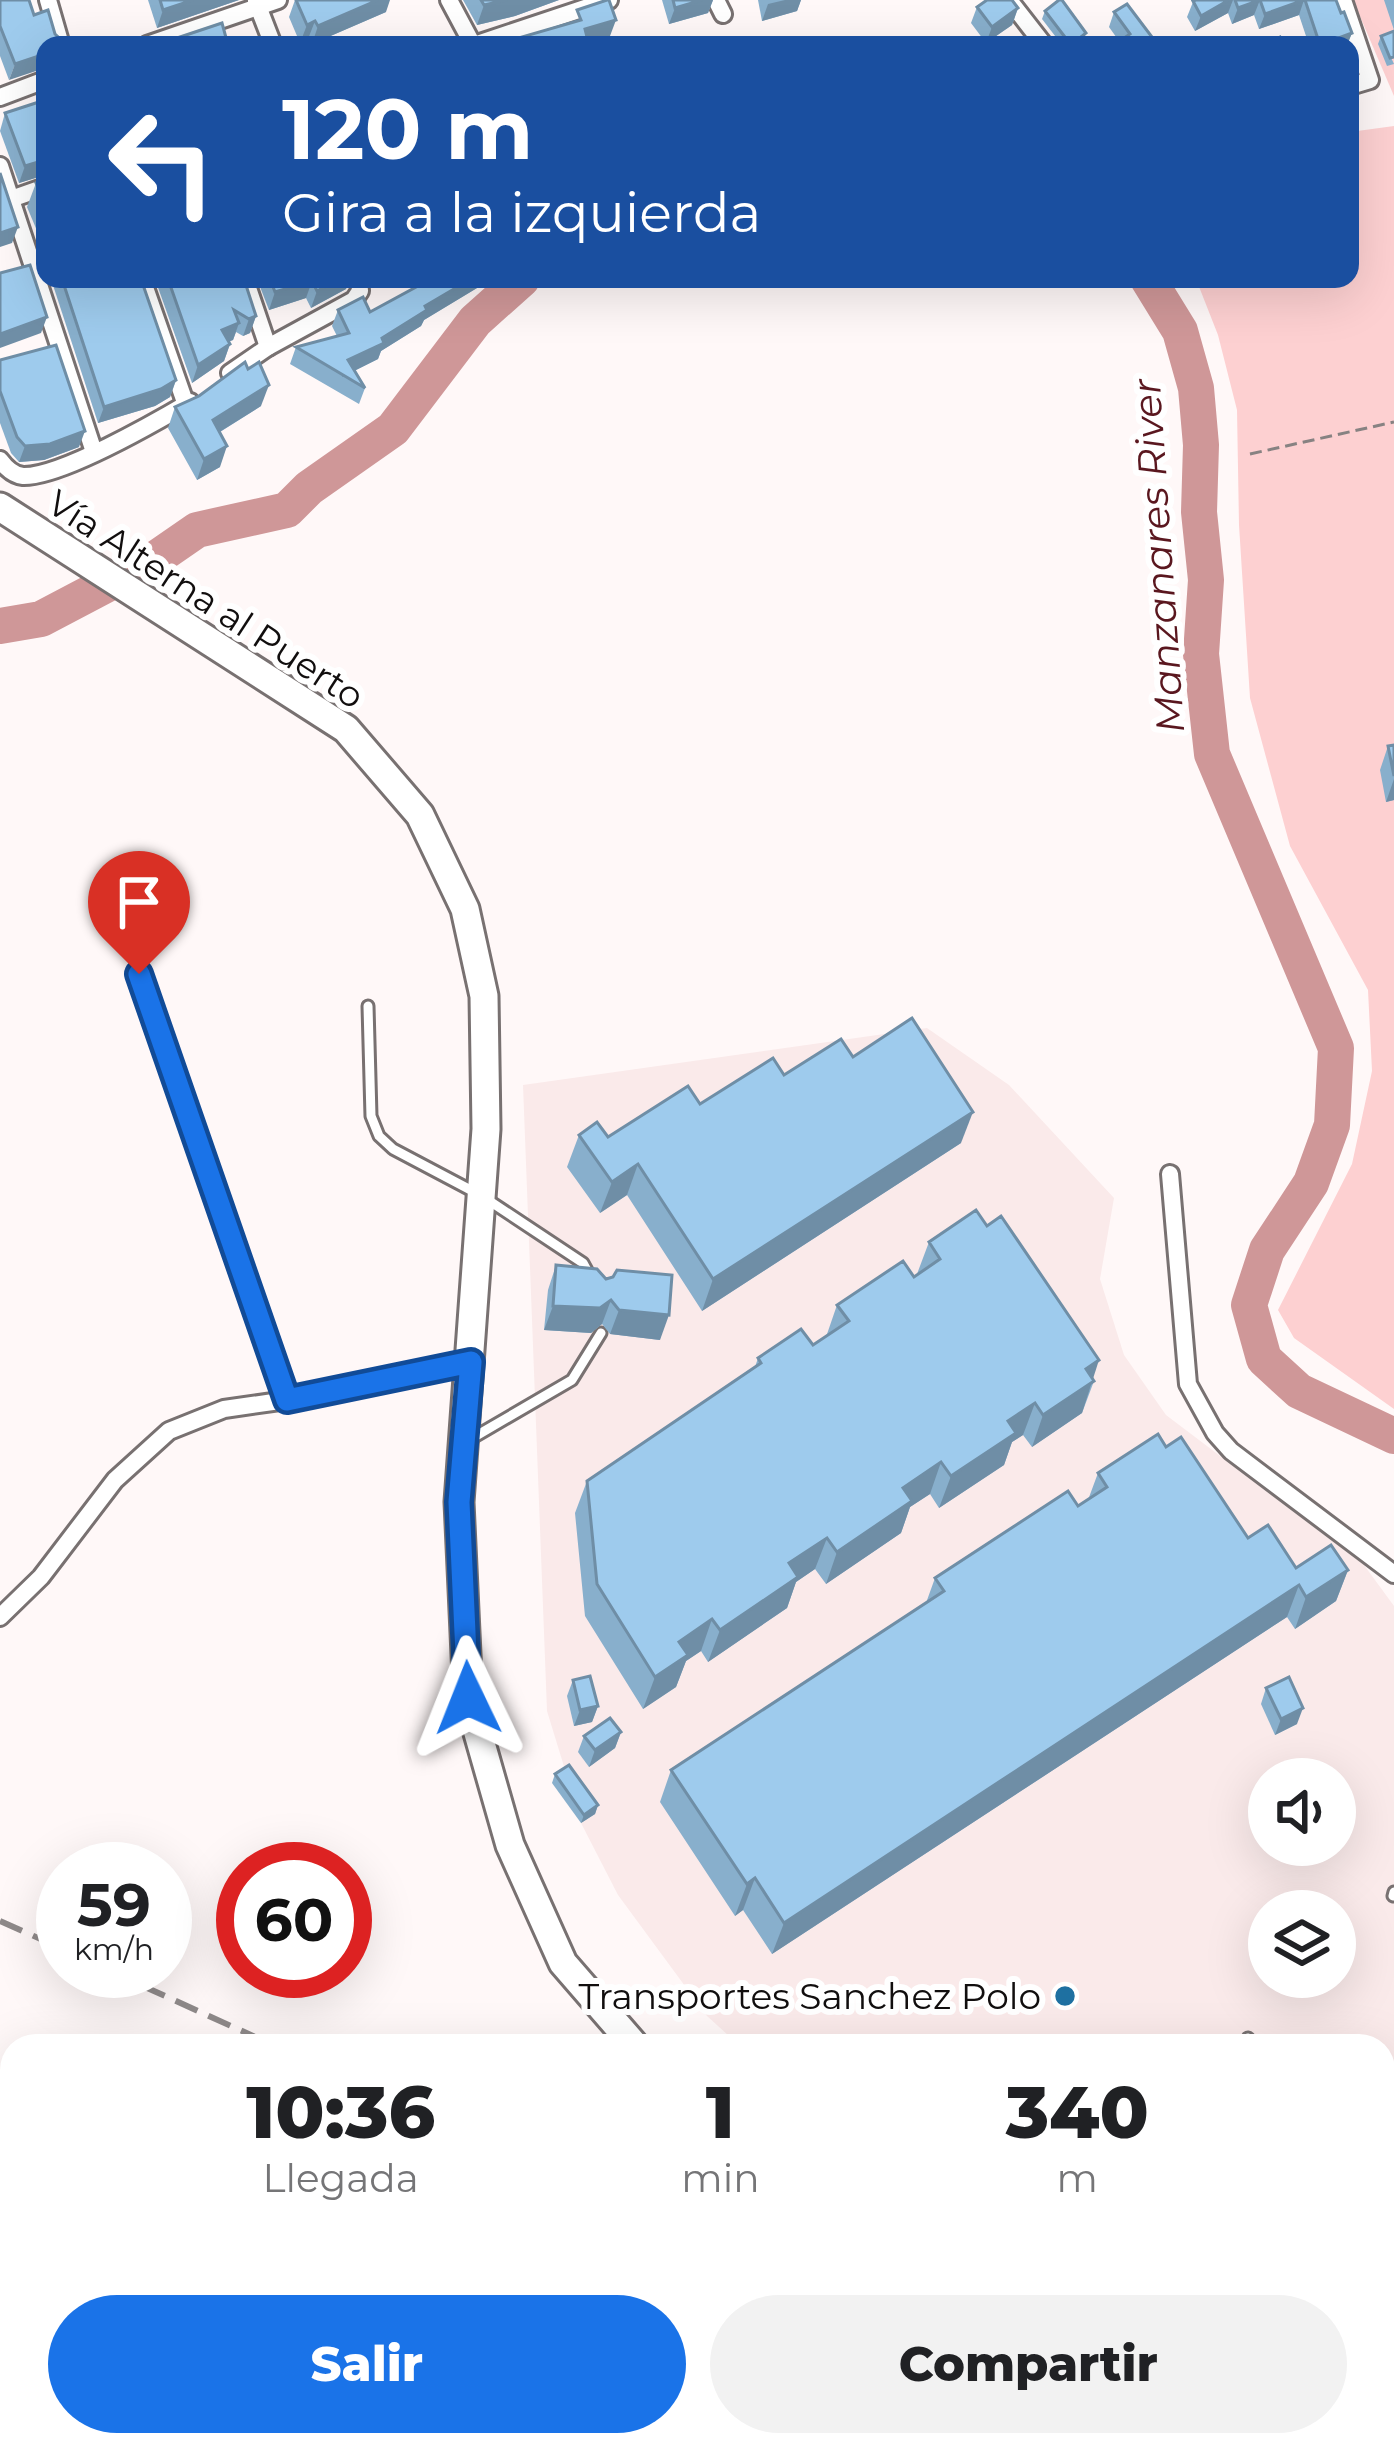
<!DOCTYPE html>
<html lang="es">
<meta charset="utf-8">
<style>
body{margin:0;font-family:Montserrat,sans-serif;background:#f2f2f2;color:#202124;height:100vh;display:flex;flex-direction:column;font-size:45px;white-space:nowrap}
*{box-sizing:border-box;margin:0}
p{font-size:39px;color:#757577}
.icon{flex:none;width:66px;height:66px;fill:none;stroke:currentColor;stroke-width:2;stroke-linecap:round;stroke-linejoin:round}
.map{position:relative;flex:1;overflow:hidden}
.drawer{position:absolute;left:0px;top:2034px;width:1395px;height:423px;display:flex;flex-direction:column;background:#fff;border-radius:36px 36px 0 0;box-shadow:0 12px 48px #0002}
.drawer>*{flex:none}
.guide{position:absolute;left:36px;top:36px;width:1323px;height:252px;border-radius:24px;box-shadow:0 12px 48px #0002;background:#1a4fa0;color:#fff;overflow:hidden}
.controls{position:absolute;left:1248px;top:1758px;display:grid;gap:24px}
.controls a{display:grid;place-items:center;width:108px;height:108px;border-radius:50%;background:#fff;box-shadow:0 12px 48px #0002;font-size:60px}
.speed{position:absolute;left:36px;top:1842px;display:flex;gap:24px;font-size:60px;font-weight:700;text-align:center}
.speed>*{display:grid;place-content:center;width:156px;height:156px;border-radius:50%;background:#fff;box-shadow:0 12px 48px #0002;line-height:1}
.speed small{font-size:30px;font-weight:400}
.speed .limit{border:18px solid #d22;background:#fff;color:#111}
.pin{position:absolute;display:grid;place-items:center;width:102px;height:102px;color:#fff;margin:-123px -51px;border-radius:50% 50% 50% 0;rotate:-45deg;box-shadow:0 0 12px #0007}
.pin .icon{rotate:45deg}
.me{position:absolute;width:132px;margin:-66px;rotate:358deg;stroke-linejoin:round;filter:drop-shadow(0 0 9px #0008)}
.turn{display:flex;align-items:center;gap:42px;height:252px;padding:0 48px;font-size:54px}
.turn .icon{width:156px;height:156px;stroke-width:2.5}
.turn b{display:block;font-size:84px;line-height:102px}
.eta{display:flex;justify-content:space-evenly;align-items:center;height:204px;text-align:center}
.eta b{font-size:72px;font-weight:800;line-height:84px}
.action{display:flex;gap:24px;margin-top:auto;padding:24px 48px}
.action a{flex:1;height:138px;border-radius:72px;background:#1a73e8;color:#fff;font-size:48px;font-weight:800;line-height:138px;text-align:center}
.action a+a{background:#f2f2f2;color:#202124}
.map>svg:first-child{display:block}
.built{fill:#faeaea;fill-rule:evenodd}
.green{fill:#fdd0d1}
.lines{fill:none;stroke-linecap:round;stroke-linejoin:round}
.river{stroke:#cf9798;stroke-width:36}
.service-casing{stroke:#787171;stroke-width:15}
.minor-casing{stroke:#787171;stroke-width:22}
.primary-casing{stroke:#787171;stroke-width:33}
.path{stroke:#878282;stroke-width:3;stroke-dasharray:12 6;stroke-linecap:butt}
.service{stroke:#fff;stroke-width:9}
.minor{stroke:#fff;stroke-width:16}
.primary{stroke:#fff;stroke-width:27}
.rail{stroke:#8f8a8a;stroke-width:6;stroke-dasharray:24 12;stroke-linecap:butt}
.wall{fill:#88afcc}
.shaded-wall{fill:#6f8ea6}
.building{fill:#9ecbed;stroke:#6f8ea6;stroke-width:3}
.route-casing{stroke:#114b97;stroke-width:30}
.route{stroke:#1a73e8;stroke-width:21}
.poi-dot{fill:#1e70a1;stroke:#fff;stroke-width:4.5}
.labels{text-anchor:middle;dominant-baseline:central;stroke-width:12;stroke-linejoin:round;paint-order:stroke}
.street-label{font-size:36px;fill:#110e0e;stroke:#fff}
.poi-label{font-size:36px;fill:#110e0e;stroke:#fff;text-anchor:end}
.water-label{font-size:39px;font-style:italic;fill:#5a171f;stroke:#fff}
</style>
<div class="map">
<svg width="1394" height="2455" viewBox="0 0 1394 2455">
<rect width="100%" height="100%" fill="#fff8f8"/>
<!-- built -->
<path class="built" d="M927,1028L1009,1085L1114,1198L1100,1279L1124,1355L1166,1415L1364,1565L1394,1606V2389L1383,2384V2046H740L707,2016L618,1895L581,1823L594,1814L566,1773L547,1711L523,1085ZM1269,1779H1335V1845H1269ZM1269,1911H1335V1977H1269Z"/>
<!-- green -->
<g class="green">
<polygon points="1353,0 1394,0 1394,96"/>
<polygon points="1394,126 1394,1409 1294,1338 1278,1310 1352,1164 1372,1071 1368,990 1290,846 1250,698 1239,525 1237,410 1218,335 1196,279 1350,279 1350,132"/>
</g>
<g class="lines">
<!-- river -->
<g class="river">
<polyline points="1148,279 1180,331 1196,388 1201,445 1199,512 1206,580 1201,654 1212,754 1336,1048 1332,1125 1311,1183 1267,1250 1249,1305 1264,1359 1299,1391 1394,1436"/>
<polyline points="0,626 41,619 155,559 197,530 287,510 309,488 393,429 475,321 522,279"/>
</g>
<defs>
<g id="service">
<polyline points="139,974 287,1400"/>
<polyline points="368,1006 371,1116 379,1136 393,1149 482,1196 583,1263 589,1274"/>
<polyline points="469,1440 572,1380 601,1333"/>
<polyline points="1393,1896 1394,1892"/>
<polyline points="1248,2038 1255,2046"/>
<polyline points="1383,2202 1394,2215"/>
</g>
<g id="minor">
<polyline points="48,0 61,45"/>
<polyline points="449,0 473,45"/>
<polyline points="716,0 723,14"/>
<polyline points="1009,0 1044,45"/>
<polyline points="1343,0 1370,80 1350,86"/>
<polyline points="256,1 273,45"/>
<polyline points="147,45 278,0"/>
<polyline points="474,45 609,0"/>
<polyline points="0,97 45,80"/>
<polyline points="0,166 94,452"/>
<polyline points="11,199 45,187"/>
<polyline points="142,279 186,405"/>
<polyline points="245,279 268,347"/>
<polyline points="230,373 268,347 354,300 360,291 359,279"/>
<path d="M0,460C6,468 13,475 23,476C60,477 156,422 190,402"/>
<polyline points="1170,1174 1188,1384 1215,1433 1231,1451 1394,1574"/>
<polyline points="0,1617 41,1577 115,1480 169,1431 224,1409 287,1400 471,1362"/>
<polyline points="0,2201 12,2208"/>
<polyline points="0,2292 12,2292"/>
<polyline points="950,2445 974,2455"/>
<polyline points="114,2455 125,2445"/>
<polyline points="860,2455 865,2445"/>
</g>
<g id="primary">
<polyline points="0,507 346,729 420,815 465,909 484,996 486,1129 459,1502 468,1698 510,1845 563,1963 635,2046"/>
<polyline points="1347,2445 1368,2455"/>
</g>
</defs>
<!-- service casing -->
<use href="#service" class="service-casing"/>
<!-- minor casing -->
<use href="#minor" class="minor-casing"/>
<!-- primary casing -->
<use href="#primary" class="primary-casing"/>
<!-- path -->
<g class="path">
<polyline points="1250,454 1394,422"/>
<polyline points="55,511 63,487"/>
</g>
<!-- service -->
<use href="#service" class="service"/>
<!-- minor -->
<use href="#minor" class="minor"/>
<!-- primary -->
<use href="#primary" class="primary"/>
<!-- rail -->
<g class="rail">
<polyline points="0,1921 63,1949"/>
<polyline points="110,1971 275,2046"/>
<polyline points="1147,2445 1169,2455"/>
</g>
</g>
<!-- wall -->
<g class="wall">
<polygon points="0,0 34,15 9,80 0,56"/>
<polygon points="148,0 239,0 157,28"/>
<polygon points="295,0 386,12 312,44 308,39 300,43 289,17"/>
<polygon points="463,0 559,0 515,16 477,25"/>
<polygon points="662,0 713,0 708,13 669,24"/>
<polygon points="758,0 801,0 797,11 762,21"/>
<polygon points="1191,0 1336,0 1352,33 1347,45 1309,45 1299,15 1259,29 1254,15 1232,24 1228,13 1195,31 1187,17 1193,2"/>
<polygon points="1384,0 1394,0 1394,30"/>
<polygon points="977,7 1018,8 1012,25 986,43 971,23"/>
<polygon points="1045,11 1086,33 1083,41 1078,45 1062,45 1042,19"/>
<polygon points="1114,12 1158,45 1119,41 1109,27"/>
<polygon points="1381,36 1394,64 1387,66 1378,44"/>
<polygon points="5,113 45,175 19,183 0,131"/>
<polygon points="45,180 45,245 43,245 27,207 36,183"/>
<polygon points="51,279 141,279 176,380 170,397 155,406 98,423"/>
<polygon points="155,279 244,279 256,316 250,333 243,336 236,332 233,340 229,341 230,344 224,361 192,383"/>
<polygon points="257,279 350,279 346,289 311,308 306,298 269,310"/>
<polygon points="420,279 480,279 477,288 424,320 421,326 381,351 378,359 354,371 365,388 359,404 290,364 296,347 337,336 332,326 338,310 370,312 418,286"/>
<polygon points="0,360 79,447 44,460 19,462 11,453 0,423"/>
<polygon points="199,396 261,406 220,432 220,467 197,480 168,428 175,407"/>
<polygon points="1394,745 1394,800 1386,802 1380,770 1388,746"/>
<polygon points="853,1057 961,1143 702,1311 627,1195 600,1213 567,1167 579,1135 608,1137 784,1075"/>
<polygon points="929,1242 1092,1379 1094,1381 1082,1413 1032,1447 1023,1435 1012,1442 1004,1465 939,1508 930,1494 910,1507 901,1533 826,1584 815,1569 796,1582 787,1608 708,1662 701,1651 686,1661 676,1687 643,1709 585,1616 575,1513 587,1481 755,1367 758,1358 813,1345 826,1337 837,1305 914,1277 917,1274"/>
<polygon points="556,1265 597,1269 660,1340 610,1334 602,1324 591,1333 544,1330 548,1290"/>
<polygon points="1166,1447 1248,1538 1296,1568 1348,1570 1336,1601 1295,1629 1287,1617 772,1954 743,1910 735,1916 660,1802 671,1770 926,1603 935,1578 1078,1506 1088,1500 1098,1473"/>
<polygon points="573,1680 598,1706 592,1722 574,1726 567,1696"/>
<polygon points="1266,1688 1297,1724 1275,1735 1261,1704"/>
<polygon points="621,1732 615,1748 589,1767 578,1752 584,1736"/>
<polygon points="555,1774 598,1805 595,1814 581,1823 552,1783"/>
</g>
<!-- shaded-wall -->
<g class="shaded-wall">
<polygon points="193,0 239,0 157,28 163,10"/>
<polygon points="378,0 390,0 386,12 312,44 318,26"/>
<polygon points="507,0 559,0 515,16 477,25 484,5"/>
<polygon points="702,0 713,0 708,13 669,24 675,8"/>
<polygon points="785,0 801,0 797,11 762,21 768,4"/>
<polygon points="1229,0 1233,0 1228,13 1195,31 1201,16"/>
<polygon points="1260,0 1254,15 1232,24 1238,8"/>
<polygon points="1304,0 1299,15 1259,29 1265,14"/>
<polygon points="1018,8 1012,25 986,43 992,27"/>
<polygon points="616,20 610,36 579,45 585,29"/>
<polygon points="315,21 308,39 300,43 307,25"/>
<polygon points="1086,33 1083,41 1078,45 1071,45"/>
<polygon points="1352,33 1347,45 1321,45"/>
<polygon points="45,54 45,68 9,80 15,64"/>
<polygon points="45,160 45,175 19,183 25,166"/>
<polygon points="18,227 12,243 0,247 0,233"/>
<polygon points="339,279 350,279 346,289 311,308 317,291"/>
<polygon points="471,279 480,279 477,288 424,320 421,326 381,351 378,359 342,377 348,360 382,338 425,306"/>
<polygon points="312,281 306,298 269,310 275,292"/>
<polygon points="256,316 250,333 243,336 249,319"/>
<polygon points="47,317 41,333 0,348 0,334"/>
<polygon points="239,323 233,340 216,347 222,330"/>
<polygon points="230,344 224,361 192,383 198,365"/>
<polygon points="176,380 170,397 155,406 98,423 104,407"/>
<polygon points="269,385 261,406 205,441 213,420"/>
<polygon points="85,431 79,447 44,460 19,462 25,446"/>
<polygon points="227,446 220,467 197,480 204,459"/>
<polygon points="1394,779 1394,800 1386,802"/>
<polygon points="973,1112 961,1143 702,1311 713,1279"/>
<polygon points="638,1164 627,1195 600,1213 612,1182"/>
<polygon points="611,1300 602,1324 591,1333 544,1330 553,1306"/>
<polygon points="619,1310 669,1315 660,1340 610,1334"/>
<polygon points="1099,1360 1082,1413 1032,1447 1043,1415 1086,1369"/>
<polygon points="1035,1403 1023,1435 1012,1442 1004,1465 939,1508 951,1476 1008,1421"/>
<polygon points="941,1462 930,1494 910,1507 901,1533 826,1584 837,1552 903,1488"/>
<polygon points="827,1538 815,1569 796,1582 787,1608 708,1662 720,1630 789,1563"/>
<polygon points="1348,1570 1336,1601 1295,1629 1306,1597"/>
<polygon points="1299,1585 1287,1617 772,1954 784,1923"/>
<polygon points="712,1619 701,1651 686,1661 676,1687 643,1709 655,1677 679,1642"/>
<polygon points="598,1706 592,1722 574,1726 580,1710"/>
<polygon points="1303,1708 1297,1724 1275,1735 1281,1719"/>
<polygon points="621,1732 615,1748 589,1767 595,1750"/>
<polygon points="598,1805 595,1814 581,1823 584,1815"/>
<polygon points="755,1878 743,1910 735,1916 747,1884"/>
</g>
<!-- building -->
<g class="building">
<polygon points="0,0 29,0 34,15 48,10 55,34 67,45 45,45 45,54 15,64 0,26"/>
<polygon points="160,0 193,0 163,10"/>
<polygon points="296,0 378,0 318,26 315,21 307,25"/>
<polygon points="481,0 507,0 484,5"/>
<polygon points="607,0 609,0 616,20 585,29 589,45 494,45 581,20 577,10"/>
<polygon points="673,0 702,0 675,8"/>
<polygon points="987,0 1012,0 1018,8 992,27 977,7"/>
<polygon points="1059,0 1062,0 1086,33 1071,45 1045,11"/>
<polygon points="1196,0 1229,0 1201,16 1193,1"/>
<polygon points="1235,0 1260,0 1238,8"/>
<polygon points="1260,0 1304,0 1265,14"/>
<polygon points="1305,0 1336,0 1341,13 1344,12 1352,33 1320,45"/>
<polygon points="1127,4 1158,45 1114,45 1130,34 1114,12"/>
<polygon points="222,23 228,45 156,45"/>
<polygon points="1394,31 1394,57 1390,58 1381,36"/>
<polygon points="1280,37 1283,45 1264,45"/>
<polygon points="248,40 250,45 228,45"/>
<polygon points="42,101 45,110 45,126 42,127 45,137 45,160 25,166 5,113"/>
<polygon points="0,173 18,227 0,233"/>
<polygon points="45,180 45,205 36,183"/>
<polygon points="30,265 47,317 0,334 0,273"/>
<polygon points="62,279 141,279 176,380 161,389 104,407"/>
<polygon points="168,279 244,279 256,316 249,319 234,310 239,323 222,330 230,344 198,365"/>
<polygon points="270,279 339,279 317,291 312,281 275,292"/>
<polygon points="426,279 471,279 425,306 427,310 382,338 384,343 348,360 365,388 296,347 349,333 338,310 363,297 370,312 427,281"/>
<polygon points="56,345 85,431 50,444 25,446 17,437 0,391 0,360"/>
<polygon points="245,362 248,369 259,362 269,385 213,420 227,446 204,459 175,407 199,396"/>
<polygon points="1394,745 1394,776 1388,746"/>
<polygon points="912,1018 973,1112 713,1279 638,1164 612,1182 579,1135 597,1122 608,1137 688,1086 700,1104 773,1058 784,1075 841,1039 853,1057"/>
<polygon points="976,1210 987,1226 1001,1216 1099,1360 1086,1369 1094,1381 1043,1415 1035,1403 1008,1421 1016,1433 951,1476 941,1462 903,1488 912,1501 837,1552 827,1538 789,1563 798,1577 720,1630 712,1619 679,1642 688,1655 655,1677 597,1584 587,1481 761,1363 758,1358 801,1329 813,1345 849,1321 837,1305 903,1261 914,1277 940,1259 929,1242"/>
<polygon points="556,1265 597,1269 606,1279 613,1277 617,1270 672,1275 669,1315 619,1310 611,1300 600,1308 553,1306"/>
<polygon points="1158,1434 1166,1447 1181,1437 1248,1538 1268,1525 1296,1568 1331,1545 1348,1570 1306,1597 1299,1585 784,1923 755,1878 747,1884 671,1770 944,1591 935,1578 1068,1491 1078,1506 1107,1487 1098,1473"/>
<polygon points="590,1676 598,1706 580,1710 573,1680"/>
<polygon points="1289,1677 1303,1708 1281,1719 1266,1688"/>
<polygon points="610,1718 621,1732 595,1750 584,1736"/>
<polygon points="569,1765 598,1805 584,1815 555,1774"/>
</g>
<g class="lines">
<defs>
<polyline id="route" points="139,974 287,1400 471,1362 459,1502 468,1698"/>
</defs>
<!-- route casing -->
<use href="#route" class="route-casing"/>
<!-- route -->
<use href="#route" class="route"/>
</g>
<!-- markers -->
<circle class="poi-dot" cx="1065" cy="1996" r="12"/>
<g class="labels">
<!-- street labels -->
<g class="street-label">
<text transform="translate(206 599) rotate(33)">Vía Alterna al Puerto</text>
</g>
<!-- poi labels -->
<g class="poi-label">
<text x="1041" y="1996">Transportes Sanchez Polo</text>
</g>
<!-- water labels -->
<g class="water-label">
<text transform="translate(1158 556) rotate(-94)">Manzanares River</text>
</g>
</g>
</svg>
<div class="controls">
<a><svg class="icon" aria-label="sound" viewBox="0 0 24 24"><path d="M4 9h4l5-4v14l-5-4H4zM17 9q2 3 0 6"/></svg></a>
<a><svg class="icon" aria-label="layers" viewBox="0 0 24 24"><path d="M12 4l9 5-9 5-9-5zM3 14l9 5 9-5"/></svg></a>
</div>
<div class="speed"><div>59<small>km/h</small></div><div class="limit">60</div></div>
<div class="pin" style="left:139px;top:974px;background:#d93025"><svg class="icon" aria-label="arrive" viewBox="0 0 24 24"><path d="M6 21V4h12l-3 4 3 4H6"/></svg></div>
<svg class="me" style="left:468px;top:1698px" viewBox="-20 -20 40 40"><path d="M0-17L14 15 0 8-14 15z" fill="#1a73e8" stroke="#fff" stroke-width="4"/></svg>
<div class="guide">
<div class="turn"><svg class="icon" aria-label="left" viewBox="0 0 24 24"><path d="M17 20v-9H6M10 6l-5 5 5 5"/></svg><div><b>120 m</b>Gira a la izquierda</div></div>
</div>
<section class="drawer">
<div class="eta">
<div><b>10:36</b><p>Llegada</p></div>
<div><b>1</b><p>min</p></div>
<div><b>340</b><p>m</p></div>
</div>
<div class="action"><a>Salir</a><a>Compartir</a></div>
</section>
</div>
